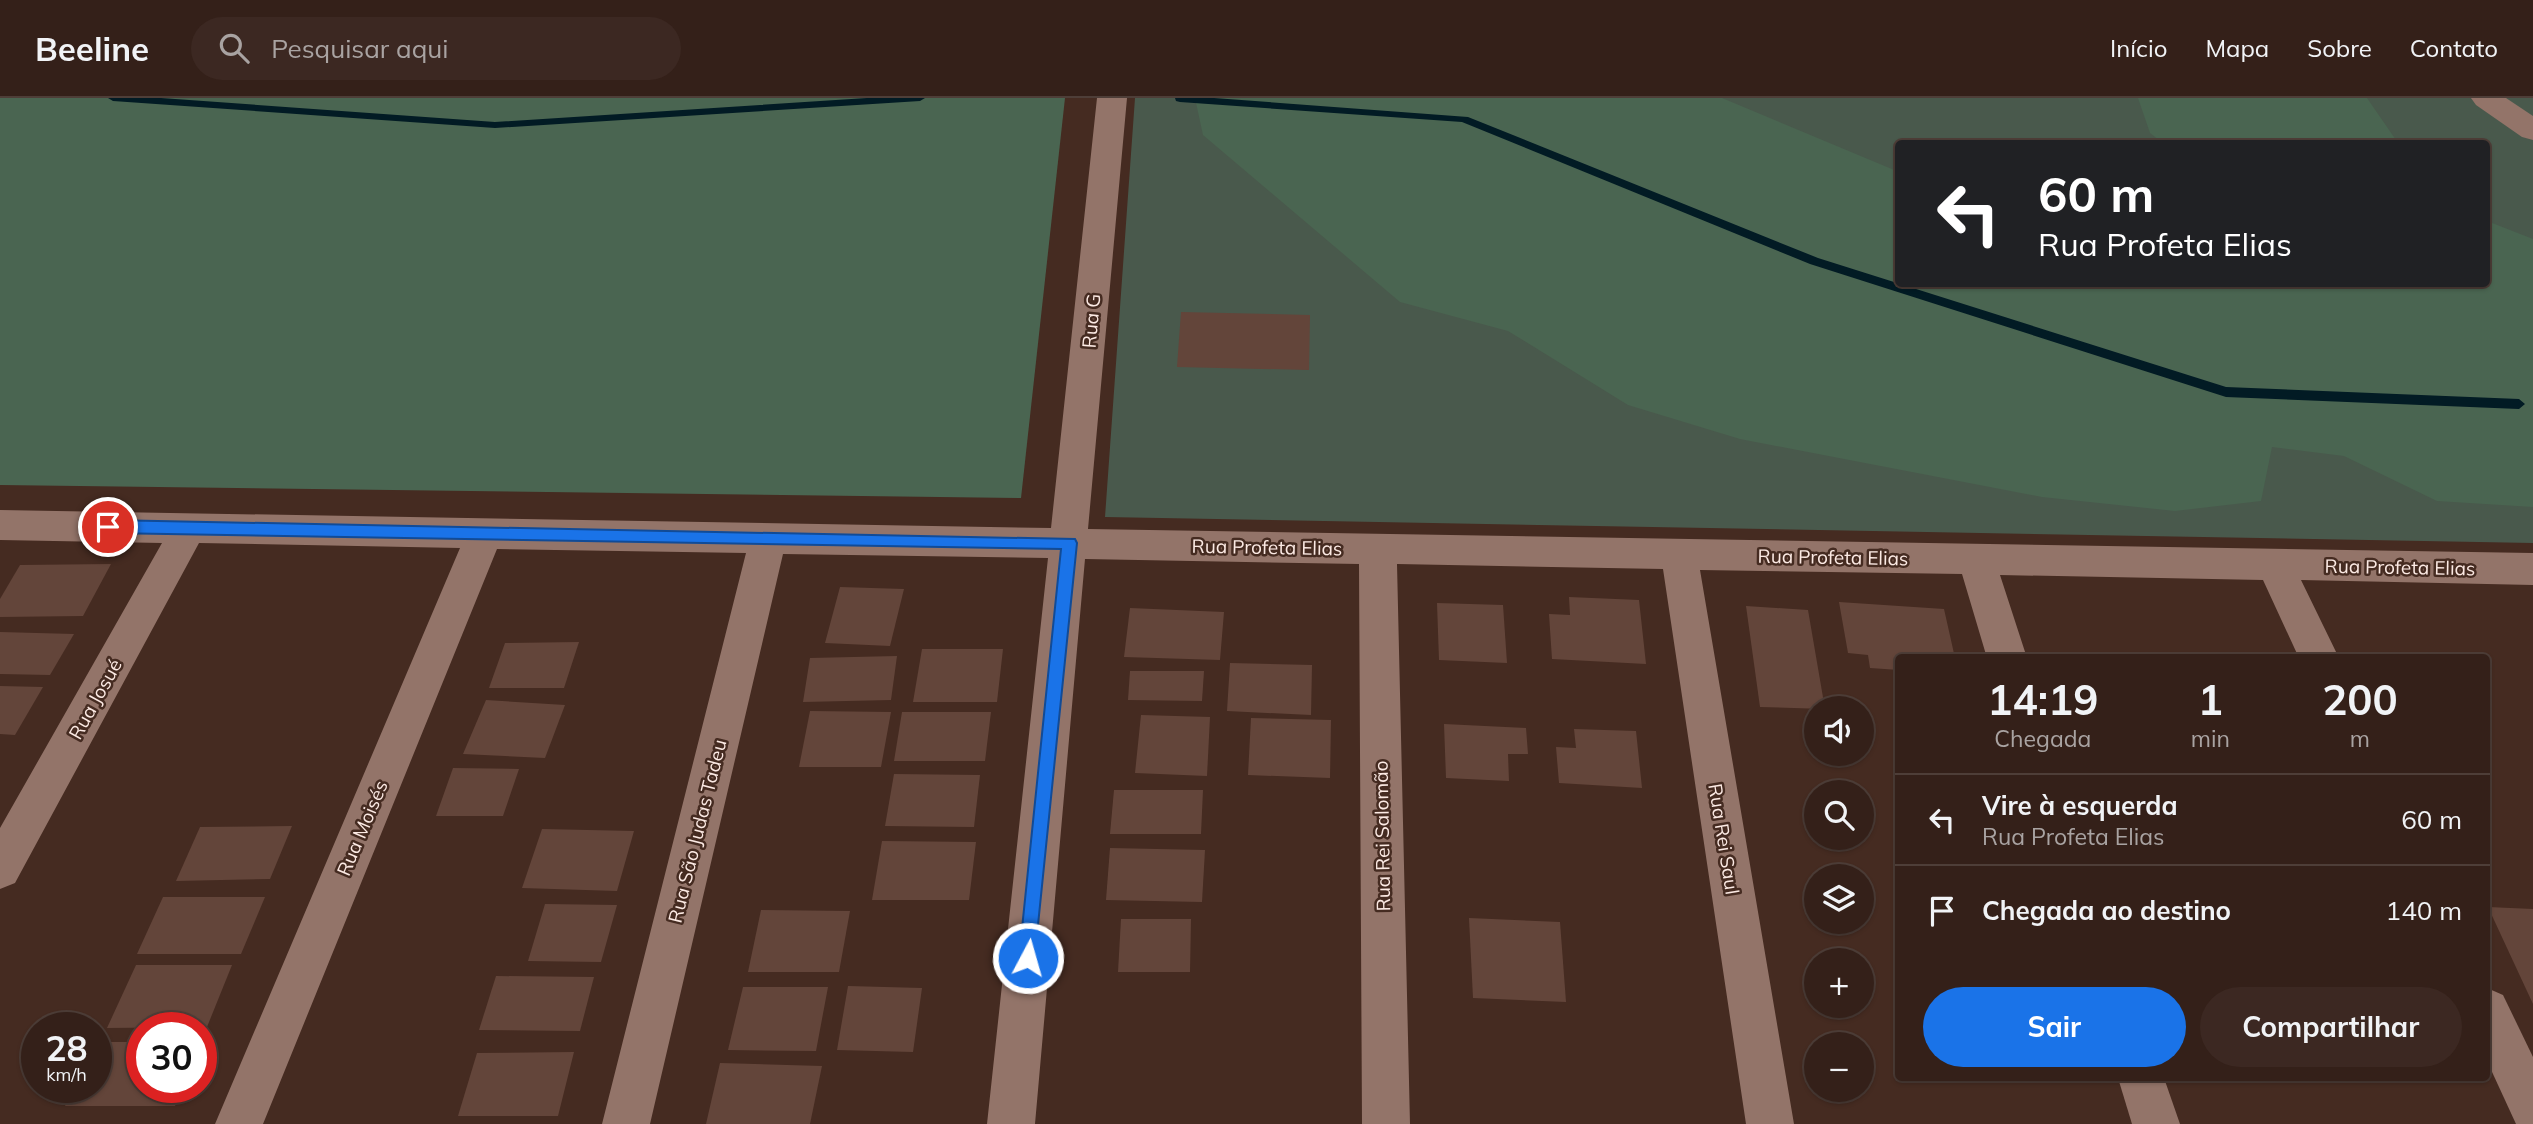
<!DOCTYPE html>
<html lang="pt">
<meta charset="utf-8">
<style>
body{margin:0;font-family:Mulish,sans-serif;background:#3c2822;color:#f1f3f6;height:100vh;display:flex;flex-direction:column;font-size:26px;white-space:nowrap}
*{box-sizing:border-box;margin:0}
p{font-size:23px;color:#a9a3a2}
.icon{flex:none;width:38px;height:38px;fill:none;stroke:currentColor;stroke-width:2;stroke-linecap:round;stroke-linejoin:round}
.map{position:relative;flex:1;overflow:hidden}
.sheet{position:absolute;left:1895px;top:556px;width:595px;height:427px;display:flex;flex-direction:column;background:#342019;border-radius:7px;box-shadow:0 2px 5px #0004,0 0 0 2px #4e3e38}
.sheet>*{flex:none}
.hud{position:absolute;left:1895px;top:42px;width:595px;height:147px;border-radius:7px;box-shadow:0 2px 5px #0004,0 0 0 2px #4e3e38;background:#202124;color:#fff;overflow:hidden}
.buttons{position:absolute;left:1804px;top:598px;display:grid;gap:14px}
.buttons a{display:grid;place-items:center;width:70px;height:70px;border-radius:50%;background:#342019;box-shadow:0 2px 5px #0004,0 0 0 2px #4e3e38;font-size:35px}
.speed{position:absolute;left:21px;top:914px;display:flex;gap:14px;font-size:35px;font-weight:700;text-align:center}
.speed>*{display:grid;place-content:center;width:91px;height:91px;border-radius:50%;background:#342019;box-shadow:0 2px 5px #0004,0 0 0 2px #4e3e38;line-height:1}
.speed small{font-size:18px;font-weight:400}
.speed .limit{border:10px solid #d22;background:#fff;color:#111}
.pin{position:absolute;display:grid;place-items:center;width:60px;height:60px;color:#fff;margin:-30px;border:4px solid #fff;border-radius:50%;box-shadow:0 2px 7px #0007}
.me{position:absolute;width:77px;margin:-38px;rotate:6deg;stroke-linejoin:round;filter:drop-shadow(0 0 5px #0008)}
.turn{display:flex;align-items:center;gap:24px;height:147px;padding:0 28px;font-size:32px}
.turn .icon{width:91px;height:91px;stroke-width:2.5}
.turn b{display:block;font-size:49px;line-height:60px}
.eta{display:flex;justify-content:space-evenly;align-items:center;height:119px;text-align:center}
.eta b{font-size:42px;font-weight:700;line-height:49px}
.cta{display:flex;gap:14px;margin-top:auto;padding:14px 28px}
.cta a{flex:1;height:80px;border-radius:42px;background:#1a73e8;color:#fff;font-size:28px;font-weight:700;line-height:80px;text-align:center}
.cta a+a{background:#3c2822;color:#f1f3f6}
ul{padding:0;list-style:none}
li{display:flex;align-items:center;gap:21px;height:91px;padding:0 28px;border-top:2px solid #4e3e38}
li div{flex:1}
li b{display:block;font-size:26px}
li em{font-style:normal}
header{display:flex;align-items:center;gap:42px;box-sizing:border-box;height:98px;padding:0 35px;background:#342019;border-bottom:2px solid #4e3e38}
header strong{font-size:33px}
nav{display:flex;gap:38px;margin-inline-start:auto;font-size:24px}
.search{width:490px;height:63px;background:#3c2822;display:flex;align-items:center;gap:18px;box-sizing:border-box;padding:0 24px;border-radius:38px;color:#a9a3a2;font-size:26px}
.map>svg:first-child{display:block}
.green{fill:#49594c;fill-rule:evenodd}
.forest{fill:#4a6551}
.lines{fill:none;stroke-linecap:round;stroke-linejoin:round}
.stream{fill:#021b24;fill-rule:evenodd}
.building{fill:#63453a}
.street{fill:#937469;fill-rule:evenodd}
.route{fill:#1a73e8;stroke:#114b97;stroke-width:2}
.labels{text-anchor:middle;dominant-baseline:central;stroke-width:5;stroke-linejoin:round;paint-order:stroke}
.street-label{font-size:19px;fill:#fceae4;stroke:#452b21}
</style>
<header>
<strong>Beeline</strong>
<div class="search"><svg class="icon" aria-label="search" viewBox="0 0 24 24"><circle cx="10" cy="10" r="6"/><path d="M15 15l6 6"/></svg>Pesquisar aqui</div>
<nav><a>Início</a><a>Mapa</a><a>Sobre</a><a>Contato</a></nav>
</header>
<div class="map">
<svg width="2533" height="1026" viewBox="0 0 2533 1026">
<rect width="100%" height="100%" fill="#452b21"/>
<!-- green -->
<path class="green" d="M1135,0H2533V445L1105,419ZM1899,46H2487V186H1899Z"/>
<!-- forest -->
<g class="forest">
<polygon points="0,0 1065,0 1021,400 0,387"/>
<polygon points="1195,0 1722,0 1899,74 1899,186 2487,186 2487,123 2533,141 2533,409 2437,403 2344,358 2272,349 2261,403 2175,413 2042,399 1740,341 1628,307 1508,233 1400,204 1203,37"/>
<polygon points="2138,0 2367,0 2398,45 2163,45 2150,35"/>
</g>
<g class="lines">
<!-- stream -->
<g class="stream">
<polygon points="108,0 161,0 495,24 867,0 925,0 920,3 495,30 113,3"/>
<polygon points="1175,0 1214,0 1468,19 1818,160 2226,289 2519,301 2525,306 2519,311 2226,299 1810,166 1462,24 1180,4 1176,3"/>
</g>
</g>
<!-- building -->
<g class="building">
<polygon points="1181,214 1310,217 1309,272 1177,269"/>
<polygon points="111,466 83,518 0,519 0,501 20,467"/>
<polygon points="840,489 904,491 890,548 825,545"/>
<polygon points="1569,499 1639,502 1646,566 1552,561 1549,516 1570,517"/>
<polygon points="1839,504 1944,511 1955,560 1899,560 1899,572 1870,570 1868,557 1848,555"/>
<polygon points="1437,505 1503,507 1507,565 1439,562"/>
<polygon points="1746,508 1808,512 1825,611 1760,609"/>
<polygon points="1130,510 1224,514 1220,562 1124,559"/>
<polygon points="0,534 74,536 50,577 0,576"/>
<polygon points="579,544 564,590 489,590 505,545"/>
<polygon points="922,551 1003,551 997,604 913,604"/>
<polygon points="897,558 891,602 803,604 810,560"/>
<polygon points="1230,565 1312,567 1311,617 1227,613"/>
<polygon points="1130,573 1204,573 1202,603 1128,602"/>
<polygon points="0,588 43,589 15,637 0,636"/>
<polygon points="486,602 565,607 545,660 463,656"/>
<polygon points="810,613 891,614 881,669 799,669"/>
<polygon points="902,614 991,614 985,663 894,663"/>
<polygon points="1141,617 1210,619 1207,678 1135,675"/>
<polygon points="1251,620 1331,622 1330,680 1248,677"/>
<polygon points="1444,626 1526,630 1528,656 1508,656 1509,683 1446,680"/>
<polygon points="1574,631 1636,633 1642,690 1559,685 1556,649 1576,650"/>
<polygon points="453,670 519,671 503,718 436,718"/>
<polygon points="894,676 980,677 974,729 885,728"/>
<polygon points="1114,692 1203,692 1201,736 1110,736"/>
<polygon points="292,728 270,781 176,783 200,729"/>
<polygon points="542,731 634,733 617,793 522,790"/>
<polygon points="882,743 976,744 969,802 872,802"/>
<polygon points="1110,750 1205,752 1202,804 1106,802"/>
<polygon points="163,799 265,799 241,856 137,856"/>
<polygon points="545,806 617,807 601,864 528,863"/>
<polygon points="2488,809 2533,811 2533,906"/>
<polygon points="761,812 850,813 839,874 748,874"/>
<polygon points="1469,820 1560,824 1566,904 1473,900"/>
<polygon points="1121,821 1191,821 1190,874 1118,874"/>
<polygon points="136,867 232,867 207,929 107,930"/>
<polygon points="496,878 594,879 580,933 479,932"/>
<polygon points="848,888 922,890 913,954 837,952"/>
<polygon points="743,889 828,889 816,953 728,952"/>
<polygon points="96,944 142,944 142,989 183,989 175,1008 65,1008 74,989 96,989"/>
<polygon points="574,954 558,1018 458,1018 477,955"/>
<polygon points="720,965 822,968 810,1026 706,1026"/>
</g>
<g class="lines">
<!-- street -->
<g class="street">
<polygon points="1097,0 1127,0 1088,431 2533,455 2533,487 2301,482 2339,560 2299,560 2263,482 2000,477 2027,560 1987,560 1962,476 1700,472 1794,1026 1746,1026 1663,471 1397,466 1410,1026 1362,1026 1359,466 1085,461 1035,1026 987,1026 1048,460 783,456 650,1026 602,1026 746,455 497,451 263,1026 215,1026 460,450 199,445 15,785 0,791 0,730 162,445 0,442 0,412 1051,430"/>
<polygon points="2471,0 2506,0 2533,18 2533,42 2522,39 2476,7"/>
<polygon points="2487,890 2503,897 2533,959 2533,1026 2516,1026 2487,963"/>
<polygon points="2118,980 2164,980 2180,1026 2132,1026"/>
</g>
</g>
<!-- route -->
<polygon class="route" points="108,422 1075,441 1077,445 1034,866 1028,869 1021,866 1019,860 1061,451 108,435 100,429"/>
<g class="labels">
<!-- street labels -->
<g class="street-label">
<text transform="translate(1091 223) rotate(-85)">Rua G</text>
<text transform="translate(1267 449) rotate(1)">Rua Profeta Elias</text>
<text transform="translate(1833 459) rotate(1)">Rua Profeta Elias</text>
<text transform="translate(2400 469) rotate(1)">Rua Profeta Elias</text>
<text transform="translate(95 601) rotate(-61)">Rua Josué</text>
<text transform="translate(362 730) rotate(-67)">Rua Moisés</text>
<text transform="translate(697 733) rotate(-76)">Rua São Judas Tadeu</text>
<text transform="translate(1382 738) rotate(-91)">Rua Rei Salomão</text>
<text transform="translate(1724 741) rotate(81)">Rua Rei Saul</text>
</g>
</g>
</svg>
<div class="buttons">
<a><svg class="icon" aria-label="sound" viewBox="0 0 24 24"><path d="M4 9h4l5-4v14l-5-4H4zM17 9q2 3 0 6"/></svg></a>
<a><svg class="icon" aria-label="search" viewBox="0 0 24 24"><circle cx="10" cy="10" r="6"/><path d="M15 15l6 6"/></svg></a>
<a><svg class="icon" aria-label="layers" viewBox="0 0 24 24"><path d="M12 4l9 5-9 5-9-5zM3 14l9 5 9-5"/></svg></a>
<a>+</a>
<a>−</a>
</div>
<div class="speed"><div>28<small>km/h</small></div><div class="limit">30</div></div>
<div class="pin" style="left:108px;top:429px;background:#d93025"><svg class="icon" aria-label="arrive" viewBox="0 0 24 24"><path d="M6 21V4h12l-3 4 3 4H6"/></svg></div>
<svg class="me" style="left:1028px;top:860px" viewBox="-20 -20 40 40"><circle r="17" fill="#1a73e8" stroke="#fff" stroke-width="3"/><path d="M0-11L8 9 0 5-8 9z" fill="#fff"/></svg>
<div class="hud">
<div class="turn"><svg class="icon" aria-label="left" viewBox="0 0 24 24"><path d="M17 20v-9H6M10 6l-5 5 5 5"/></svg><div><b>60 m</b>Rua Profeta Elias</div></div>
</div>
<section class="sheet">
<div class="eta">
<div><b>14:19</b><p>Chegada</p></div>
<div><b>1</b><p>min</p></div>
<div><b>200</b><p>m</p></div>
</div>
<ul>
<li><svg class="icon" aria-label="left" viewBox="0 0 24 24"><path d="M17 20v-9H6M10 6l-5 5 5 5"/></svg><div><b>Vire à esquerda</b><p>Rua Profeta Elias</p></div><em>60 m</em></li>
<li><svg class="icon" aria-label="arrive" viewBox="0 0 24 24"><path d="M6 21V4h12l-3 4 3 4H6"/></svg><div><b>Chegada ao destino</b></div><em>140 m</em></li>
</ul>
<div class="cta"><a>Sair</a><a>Compartilhar</a></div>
</section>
</div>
